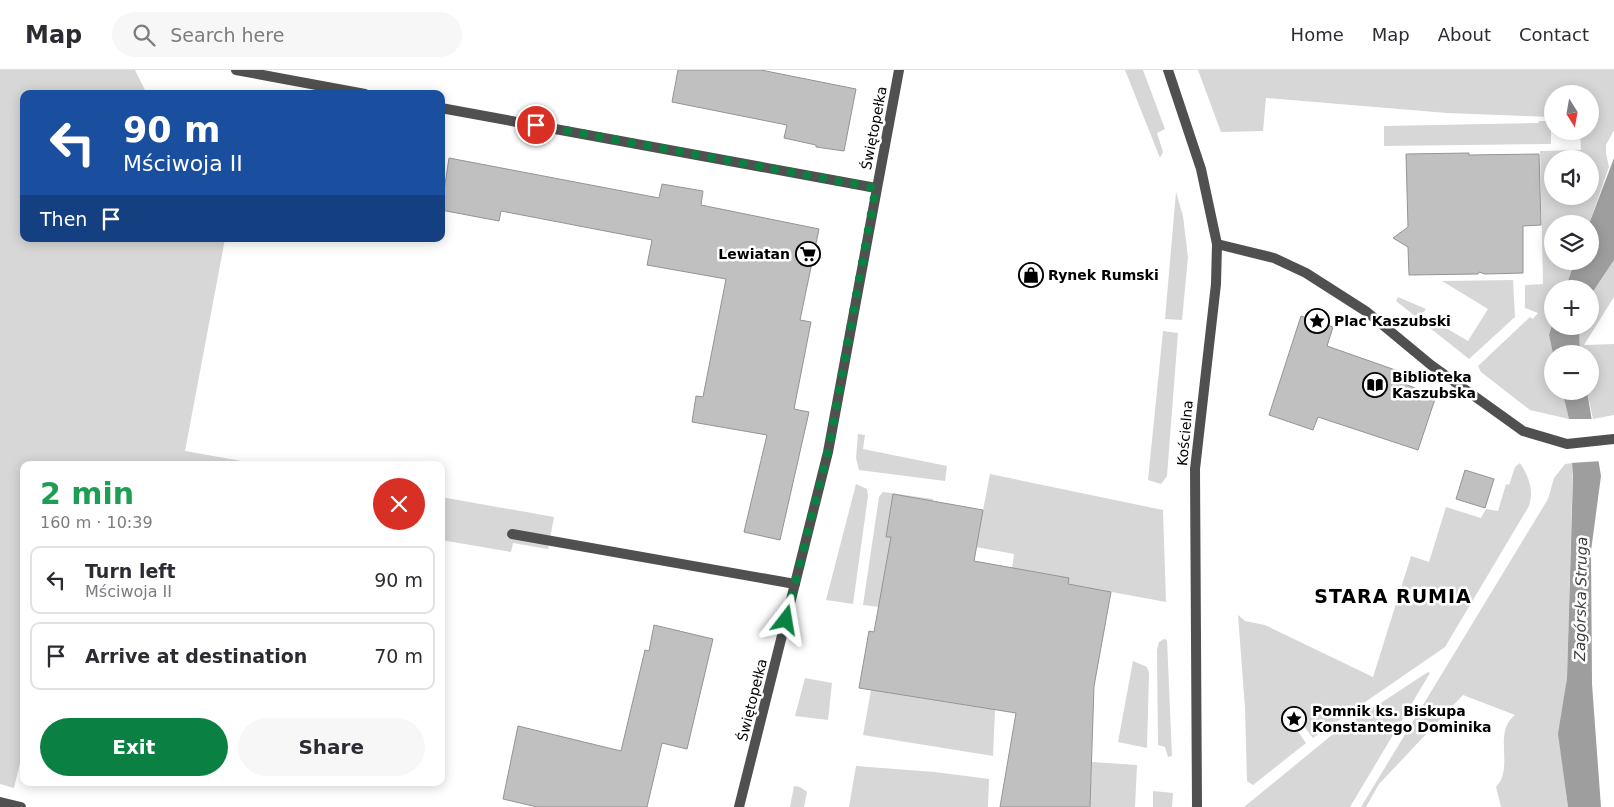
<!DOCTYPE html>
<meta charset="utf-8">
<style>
body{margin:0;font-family:"DejaVu Sans",sans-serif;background:#f7f7f7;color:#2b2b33;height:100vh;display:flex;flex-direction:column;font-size:19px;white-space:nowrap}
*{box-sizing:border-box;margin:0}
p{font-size:16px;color:#7c7c81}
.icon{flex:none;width:28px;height:28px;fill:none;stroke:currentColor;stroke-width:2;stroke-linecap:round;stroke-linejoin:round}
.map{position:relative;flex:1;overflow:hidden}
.side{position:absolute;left:20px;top:391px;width:425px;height:325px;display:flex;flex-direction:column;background:#fff;border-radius:10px;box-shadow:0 2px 12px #0003}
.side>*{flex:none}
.top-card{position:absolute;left:20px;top:20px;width:425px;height:152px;border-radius:10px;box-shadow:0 2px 12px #0003;background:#1a4fa0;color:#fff;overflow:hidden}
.needle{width:32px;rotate:169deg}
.buttons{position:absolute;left:1544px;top:15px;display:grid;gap:10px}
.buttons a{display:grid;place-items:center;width:55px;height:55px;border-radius:50%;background:#fff;box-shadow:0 2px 12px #0003;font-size:25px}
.pin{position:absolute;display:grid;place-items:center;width:42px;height:42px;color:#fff;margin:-21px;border:2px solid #fff;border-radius:50%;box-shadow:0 1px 5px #0007}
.me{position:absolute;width:55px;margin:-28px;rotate:14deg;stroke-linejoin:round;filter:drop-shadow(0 0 4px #0008)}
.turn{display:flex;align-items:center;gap:18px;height:105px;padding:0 20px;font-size:22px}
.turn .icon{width:65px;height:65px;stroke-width:2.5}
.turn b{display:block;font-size:35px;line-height:42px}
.then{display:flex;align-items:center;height:48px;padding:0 20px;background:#0003;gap:10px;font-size:19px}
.round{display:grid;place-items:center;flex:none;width:52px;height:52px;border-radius:26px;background:#f7f7f7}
.summary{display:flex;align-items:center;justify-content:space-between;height:85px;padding:0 20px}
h1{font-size:30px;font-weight:700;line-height:38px;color:#1e9e55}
.primary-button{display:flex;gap:10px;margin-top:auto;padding:10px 20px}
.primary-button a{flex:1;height:58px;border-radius:30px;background:#0b8043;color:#fff;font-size:20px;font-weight:700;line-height:58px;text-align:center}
.primary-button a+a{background:#f7f7f7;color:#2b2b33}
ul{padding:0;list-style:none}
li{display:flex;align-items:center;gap:15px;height:68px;margin:0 10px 8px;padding:0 10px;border:2px solid #e1e1e2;border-radius:10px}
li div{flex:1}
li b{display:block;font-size:19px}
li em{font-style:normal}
header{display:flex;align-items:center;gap:30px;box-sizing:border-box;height:70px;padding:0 25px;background:#fff;border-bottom:1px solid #e1e1e2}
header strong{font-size:24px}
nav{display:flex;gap:28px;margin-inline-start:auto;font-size:18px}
.search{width:350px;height:45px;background:#f7f7f7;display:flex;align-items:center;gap:12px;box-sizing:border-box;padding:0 18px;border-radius:28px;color:#7c7c81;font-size:19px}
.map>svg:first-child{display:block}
.green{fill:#d7d7d7;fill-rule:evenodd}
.water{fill:#9e9e9e}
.pier{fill:#fff}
.building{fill:#c0c0c0;stroke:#949494}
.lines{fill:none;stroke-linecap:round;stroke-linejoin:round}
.service{stroke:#505050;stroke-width:10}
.minor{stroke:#505050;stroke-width:10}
.route{stroke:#0b8043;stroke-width:9;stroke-dasharray:0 16.2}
.labels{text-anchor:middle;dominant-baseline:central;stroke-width:5;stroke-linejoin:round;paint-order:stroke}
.street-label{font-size:14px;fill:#000;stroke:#fff}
.poi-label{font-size:14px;font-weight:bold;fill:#000;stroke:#fff;text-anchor:start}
.water-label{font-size:15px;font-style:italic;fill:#3f3f3f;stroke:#fff}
.district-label{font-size:19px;font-weight:bold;letter-spacing:1px;fill:#000;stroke:#fff}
</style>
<header>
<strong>Map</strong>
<div class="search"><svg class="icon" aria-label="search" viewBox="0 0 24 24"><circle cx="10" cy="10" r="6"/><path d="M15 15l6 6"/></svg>Search here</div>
<nav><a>Home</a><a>Map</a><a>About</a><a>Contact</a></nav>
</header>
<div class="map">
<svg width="1614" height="737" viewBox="0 0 1614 737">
<rect width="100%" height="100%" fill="#fff"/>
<!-- green -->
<g class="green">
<polygon points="0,0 135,0 147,24 24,24 24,169 225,169 185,381 264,395 24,395 24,677 14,718 0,714"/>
<polygon points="1125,0 1143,0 1165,59 1157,63 1163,82 1160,88"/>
<path d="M1198,0H1614V60L1606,75V83L1609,97L1589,154H1552V191H1575L1565,219H1552V255L1549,265L1553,284L1552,321H1562L1569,349L1530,340L1481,302L1478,296L1530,247L1533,249L1538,243L1525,238V215L1543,214L1540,81L1581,80L1580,61H1590V24H1552V47L1447,43L1266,28L1263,61L1221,62ZM1552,89H1590V126H1552Z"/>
<polygon points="1539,51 1551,51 1551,74 1384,76 1384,56 1538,53"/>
<polygon points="1176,122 1183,146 1188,187 1182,250 1165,249"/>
<polygon points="1614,190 1614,227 1584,275 1614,274 1614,345 1593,349 1587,321 1590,321 1590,284 1580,284 1579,256 1590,256 1590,226"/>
<polygon points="1513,210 1515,247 1469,289 1396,231 1398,227 1426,239 1422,244 1468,271 1488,239 1442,211"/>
<polygon points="1163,261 1178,263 1167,406 1161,414 1148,410"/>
<polygon points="858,364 865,365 863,379 947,396 945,411 859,400 856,388"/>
<path d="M1520,393C1529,407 1534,420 1529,436L1445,577L1313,668L1303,655V646L1294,644L1287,650L1288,658L1297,660L1306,673L1253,715L1247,711L1245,638L1238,545L1245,551L1265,555L1373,607L1411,486L1429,492L1446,437L1481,448L1486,439L1498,441L1506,414L1509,415L1515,397Z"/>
<path d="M1573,393L1567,608L1559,668L1568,737H1501L1496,717C1515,697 1492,663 1515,645L1463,625L1379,714L1366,737H1361L1548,429L1554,408L1565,394Z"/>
<polygon points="990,404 1163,440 1166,532 1068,514 1069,508 1012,498 1014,484 976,477"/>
<polygon points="856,414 867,419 868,426 853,534 826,530"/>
<polygon points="883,422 933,429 933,431 893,424 886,466 891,467 879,537 863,535 879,427"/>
<polygon points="441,427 554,447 548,479 513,473 511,482 441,470"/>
<polygon points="1164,569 1167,570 1172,686 1168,687 1165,677 1158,675 1157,580 1159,572"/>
<polygon points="1133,591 1147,597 1149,603 1147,678 1118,672"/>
<polygon points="1428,602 1430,603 1350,737 1244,737 1332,665"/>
<polygon points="805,608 832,613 828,650 795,646"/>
<polygon points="871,620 995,640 993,686 863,665"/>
<polygon points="1092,692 1137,695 1135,737 1090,737"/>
<polygon points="856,696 935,702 989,709 988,737 849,737"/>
<polygon points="794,716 800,717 807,722 804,737 790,737"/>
<polygon points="1153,721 1173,723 1172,737 1153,737"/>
</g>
<!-- water -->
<g class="water">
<polygon points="1614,88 1614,190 1590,226 1590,219 1565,219 1575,191 1590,191 1589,154"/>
<polygon points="1552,255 1579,256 1580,284 1553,284 1549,265"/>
<polygon points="1562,321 1587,321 1601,406 1591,481 1592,614 1601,737 1568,737 1558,664 1567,608 1573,405 1569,349"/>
</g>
<!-- pier -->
<polygon class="pier" points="1566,349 1595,349 1602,391 1570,393"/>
<!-- building -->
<g class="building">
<polygon points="678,0 761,0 856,19 844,81 816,77 816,75 784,68 787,55 672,32"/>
<polygon points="1469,83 1469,85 1539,84 1541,155 1523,156 1523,203 1485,204 1479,202 1478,204 1409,205 1408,177 1393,168 1408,157 1406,84"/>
<polygon points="449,88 659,128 662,114 703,121 701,135 819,159 800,250 811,252 794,339 809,342 780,470 744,462 767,365 692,352 696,326 703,327 726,209 647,195 652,170 501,141 499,151 441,140"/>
<polygon points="1301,246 1333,257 1327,276 1401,302 1397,311 1436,326 1418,380 1318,347 1313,360 1269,345"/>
<polygon points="1465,400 1494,409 1485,438 1456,429"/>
<polygon points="893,424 983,440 974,491 1069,508 1068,514 1111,522 1094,616 1090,737 1000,737 1016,643 859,618 869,561 874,562 891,467 886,467"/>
<polygon points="654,555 713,569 687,679 662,673 647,737 537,737 503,729 518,656 621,681 645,580 649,581"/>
</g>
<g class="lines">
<!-- service -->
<polyline class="service" points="512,464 795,514"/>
<!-- minor -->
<g class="minor">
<polyline points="236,0 365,24"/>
<polyline points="1168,0 1201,99 1217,174 1216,214 1195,399 1197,737"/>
<polyline points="441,38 876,118"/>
<polyline points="1217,174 1274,188 1306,203 1367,242 1431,295 1523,361 1567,374 1614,369"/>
<polyline points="0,732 21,737"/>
<polyline points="739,737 828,382 899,0"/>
</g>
</g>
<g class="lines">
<!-- route -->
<polyline class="route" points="536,55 876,118 828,382 786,550"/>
</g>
<!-- icons -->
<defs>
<symbol id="supermarket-ring" viewBox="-11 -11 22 22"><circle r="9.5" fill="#fff" stroke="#000" stroke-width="1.5"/><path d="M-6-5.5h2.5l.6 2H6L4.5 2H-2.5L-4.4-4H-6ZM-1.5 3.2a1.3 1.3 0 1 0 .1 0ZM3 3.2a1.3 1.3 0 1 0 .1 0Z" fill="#000"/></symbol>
<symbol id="shop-ring" viewBox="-11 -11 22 22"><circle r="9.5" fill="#fff" stroke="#000" stroke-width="1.5"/><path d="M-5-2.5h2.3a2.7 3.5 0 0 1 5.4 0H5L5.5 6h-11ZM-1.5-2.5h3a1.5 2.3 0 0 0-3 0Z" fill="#000"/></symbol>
<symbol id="sight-ring" viewBox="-11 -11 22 22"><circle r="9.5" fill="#fff" stroke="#000" stroke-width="1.5"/><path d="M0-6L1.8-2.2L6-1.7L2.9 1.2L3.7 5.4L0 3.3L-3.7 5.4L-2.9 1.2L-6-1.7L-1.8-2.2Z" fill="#000"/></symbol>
<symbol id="library-ring" viewBox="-11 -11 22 22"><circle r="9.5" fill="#fff" stroke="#000" stroke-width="1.5"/><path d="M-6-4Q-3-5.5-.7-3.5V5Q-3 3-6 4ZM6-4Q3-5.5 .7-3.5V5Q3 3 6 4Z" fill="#000"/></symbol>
</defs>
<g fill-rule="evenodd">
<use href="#supermarket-ring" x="794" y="170" width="28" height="28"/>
<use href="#shop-ring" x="1017" y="191" width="28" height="28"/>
<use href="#sight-ring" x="1303" y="237" width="28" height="28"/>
<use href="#library-ring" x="1361" y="301" width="28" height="28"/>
<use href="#sight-ring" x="1280" y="635" width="28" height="28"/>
</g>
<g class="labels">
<!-- street labels -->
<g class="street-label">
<text transform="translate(874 58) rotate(-79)">Świętopełka</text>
<text transform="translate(1185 363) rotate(-85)">Kościelna</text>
<text transform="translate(752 630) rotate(-76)">Świętopełka</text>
</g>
<!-- poi labels -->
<g class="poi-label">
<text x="790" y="184" text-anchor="end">Lewiatan</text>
<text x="1048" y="205">Rynek Rumski</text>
<text x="1334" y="251">Plac Kaszubski</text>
<text x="1392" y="307">Biblioteka<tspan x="1392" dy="16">Kaszubska</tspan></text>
<text x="1312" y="641">Pomnik ks. Biskupa<tspan x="1312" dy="16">Konstantego Dominika</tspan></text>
</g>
<!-- water labels -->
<g class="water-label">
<text transform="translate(1581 529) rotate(-89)">Zagórska Struga</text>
</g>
<!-- district labels -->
<g class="district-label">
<text x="1393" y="526">STARA RUMIA</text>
</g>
</g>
</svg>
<div class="buttons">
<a><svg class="needle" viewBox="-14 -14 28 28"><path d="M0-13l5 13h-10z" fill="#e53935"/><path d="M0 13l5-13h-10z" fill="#7c7c81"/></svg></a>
<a><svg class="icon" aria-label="sound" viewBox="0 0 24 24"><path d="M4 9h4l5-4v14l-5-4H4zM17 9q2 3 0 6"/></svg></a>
<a><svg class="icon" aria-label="layers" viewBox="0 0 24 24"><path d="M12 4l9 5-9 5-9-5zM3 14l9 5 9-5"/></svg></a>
<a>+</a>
<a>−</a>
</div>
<div class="pin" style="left:536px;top:55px;background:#d93025"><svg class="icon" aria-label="arrive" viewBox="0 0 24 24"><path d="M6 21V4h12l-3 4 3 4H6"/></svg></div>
<svg class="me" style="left:786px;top:550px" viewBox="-20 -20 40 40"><path d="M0-17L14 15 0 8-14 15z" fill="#0b8043" stroke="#fff" stroke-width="4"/></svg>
<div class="top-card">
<div class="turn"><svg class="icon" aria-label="left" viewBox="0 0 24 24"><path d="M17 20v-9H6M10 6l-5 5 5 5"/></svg><div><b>90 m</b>Mściwoja II</div></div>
<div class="then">Then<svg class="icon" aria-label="arrive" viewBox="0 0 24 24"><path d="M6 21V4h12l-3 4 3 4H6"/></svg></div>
</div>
<section class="side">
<div class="summary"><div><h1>2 min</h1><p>160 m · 10:39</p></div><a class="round" style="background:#d93025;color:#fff"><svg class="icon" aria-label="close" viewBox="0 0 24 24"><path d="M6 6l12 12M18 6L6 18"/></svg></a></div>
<ul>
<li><svg class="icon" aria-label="left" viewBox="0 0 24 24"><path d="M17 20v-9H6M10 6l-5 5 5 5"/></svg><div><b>Turn left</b><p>Mściwoja II</p></div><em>90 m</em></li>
<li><svg class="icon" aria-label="arrive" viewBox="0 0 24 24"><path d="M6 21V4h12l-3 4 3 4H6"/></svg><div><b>Arrive at destination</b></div><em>70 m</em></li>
</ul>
<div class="primary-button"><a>Exit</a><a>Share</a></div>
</section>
</div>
